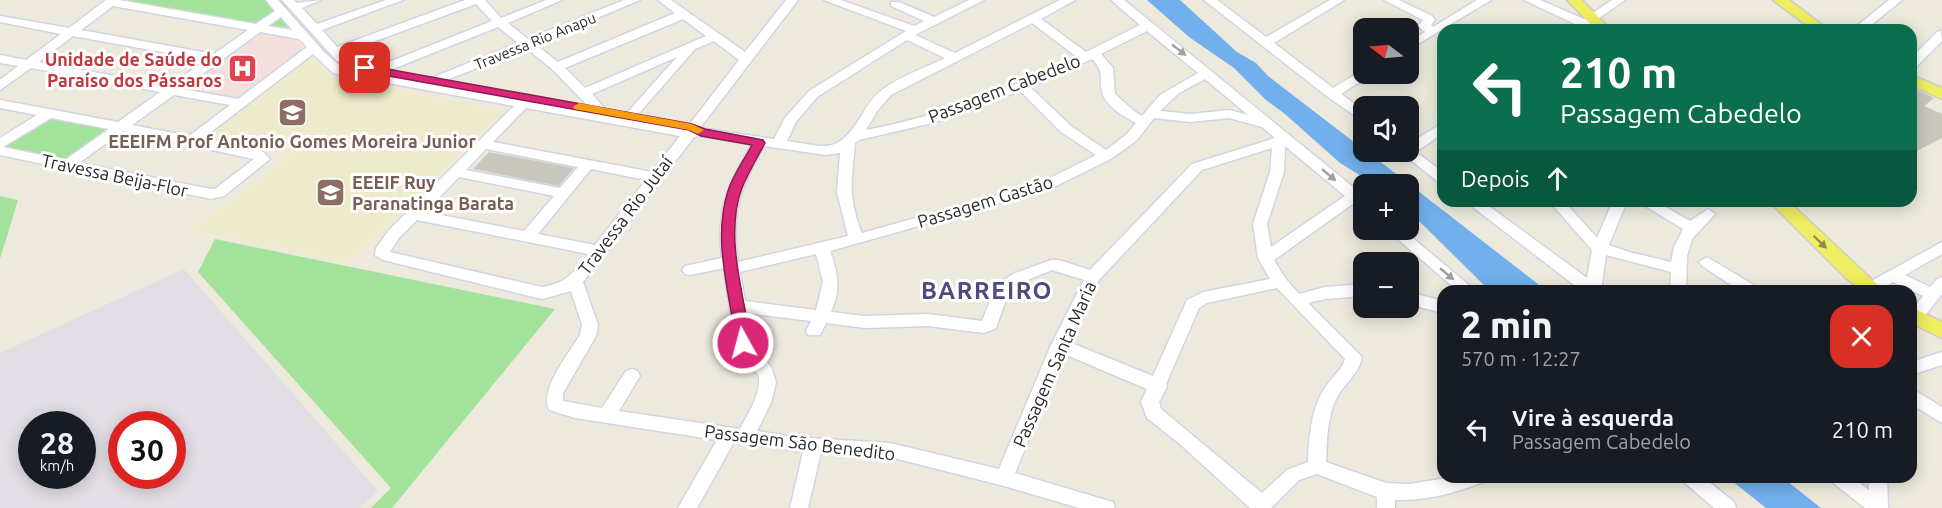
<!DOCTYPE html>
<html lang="pt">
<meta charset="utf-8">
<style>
body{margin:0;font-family:Ubuntu,sans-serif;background:#20242c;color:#f1f3f6;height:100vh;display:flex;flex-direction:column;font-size:22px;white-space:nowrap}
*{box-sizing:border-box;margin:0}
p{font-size:20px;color:#9ea1a6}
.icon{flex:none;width:33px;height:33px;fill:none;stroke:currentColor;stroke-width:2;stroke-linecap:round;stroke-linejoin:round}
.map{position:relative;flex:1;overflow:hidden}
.panel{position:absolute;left:1437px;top:285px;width:480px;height:198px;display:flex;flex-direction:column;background:#171b24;border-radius:18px;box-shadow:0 3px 15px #0003}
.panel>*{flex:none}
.top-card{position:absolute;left:1437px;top:24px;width:480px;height:183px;border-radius:18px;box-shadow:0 3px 15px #0003;background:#0b6e4f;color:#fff;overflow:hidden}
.needle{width:39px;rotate:286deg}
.fabs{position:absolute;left:1353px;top:18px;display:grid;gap:12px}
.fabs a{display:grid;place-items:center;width:66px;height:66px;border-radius:12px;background:#171b24;box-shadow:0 3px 15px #0003;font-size:30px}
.speed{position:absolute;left:18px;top:411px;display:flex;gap:12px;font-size:30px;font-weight:700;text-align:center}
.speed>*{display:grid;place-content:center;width:78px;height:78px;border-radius:50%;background:#171b24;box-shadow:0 3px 15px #0003;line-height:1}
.speed small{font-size:15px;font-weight:400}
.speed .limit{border:9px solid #d22;background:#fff;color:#111}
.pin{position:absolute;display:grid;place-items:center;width:51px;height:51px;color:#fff;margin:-26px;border-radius:12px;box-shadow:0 3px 9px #0006}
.me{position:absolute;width:66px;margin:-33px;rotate:353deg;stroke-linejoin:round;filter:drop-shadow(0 0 4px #0008)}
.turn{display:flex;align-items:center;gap:21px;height:126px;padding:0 24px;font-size:27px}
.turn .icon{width:78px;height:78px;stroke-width:2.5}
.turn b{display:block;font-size:42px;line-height:51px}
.then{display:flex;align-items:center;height:57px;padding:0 24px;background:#0003;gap:12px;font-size:22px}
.round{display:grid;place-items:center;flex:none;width:63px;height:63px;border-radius:18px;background:#20242c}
.overview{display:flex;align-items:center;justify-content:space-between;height:102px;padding:0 24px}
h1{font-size:36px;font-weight:800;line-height:45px}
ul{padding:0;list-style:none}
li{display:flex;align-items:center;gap:18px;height:84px;padding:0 24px}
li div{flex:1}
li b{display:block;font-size:22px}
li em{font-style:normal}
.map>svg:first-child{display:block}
.industrial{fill:#e2dee5;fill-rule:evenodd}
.education{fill:#eeebcd}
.medical{fill:#f3dfdb}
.green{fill:#a3e29b}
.water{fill:#72b0ed}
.building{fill:#c8c6bd}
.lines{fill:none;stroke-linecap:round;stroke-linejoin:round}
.minor-casing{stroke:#d3d3e3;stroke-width:3}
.major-casing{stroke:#ccc;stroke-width:3}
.minor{fill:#fff;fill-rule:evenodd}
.major{fill:#efee60;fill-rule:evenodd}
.oneway{fill:#a0a0a0}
.oneway2{fill:#8d8c46}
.route{fill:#db2777;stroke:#8e194d;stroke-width:1.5}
.slow{fill:#f59e0b}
.labels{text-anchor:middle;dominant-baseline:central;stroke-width:6;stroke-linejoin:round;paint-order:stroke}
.far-street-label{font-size:15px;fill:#2b2b2b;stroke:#fff}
.health-label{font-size:18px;font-weight:bold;fill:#be3a42;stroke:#fff;text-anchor:end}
.street-label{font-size:18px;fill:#2b2b2b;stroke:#fff}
.education-label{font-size:18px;font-weight:bold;fill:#785e54;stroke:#fff}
.district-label{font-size:24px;font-weight:bold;letter-spacing:1.5px;fill:#4e4c7b;stroke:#fff}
</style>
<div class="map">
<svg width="1942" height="508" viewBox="0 0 1942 508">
<rect width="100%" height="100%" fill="#edeadd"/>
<!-- industrial -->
<path class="industrial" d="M184,269L378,491L360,508H0V353ZM82,424V476H32V424ZM172,424V476H122V424Z"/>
<!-- education -->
<polygon class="education" points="313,54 331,77 505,110 349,263 191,230 291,155 203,138"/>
<!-- medical -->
<polygon class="medical" points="258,32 293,38 304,49 242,98 181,88"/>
<!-- green -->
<g class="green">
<polygon points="116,0 272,0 298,32"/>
<polygon points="55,112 122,126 68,165 11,156 0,146"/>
<polygon points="0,196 18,200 0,259"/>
<polygon points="215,239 555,309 392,508 371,508 391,488 198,272"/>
</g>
<!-- water -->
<g class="water">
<polygon points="1147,0 1180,0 1237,52 1256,63 1268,76 1363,149 1364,152 1367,152 1382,163 1547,291 1490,291 1419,221 1409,214 1408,184 1374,184 1340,163 1285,114 1266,100 1234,68 1189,37"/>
<polygon points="1727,477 1782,477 1821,508 1766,508"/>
</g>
<!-- building -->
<g class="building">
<polygon points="1911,87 1934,98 1924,106 1942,114 1942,138 1911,154"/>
<polygon points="489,152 574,168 559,186 473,169"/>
</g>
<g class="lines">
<defs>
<g id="minor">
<path d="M106,0H119L256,24L275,11L266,0H278L324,52L341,67L354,69L337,61L282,0H294L297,3L321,0L302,8L317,24L386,0H403L322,30L337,47L465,0H485L501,18L546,0H562L508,23L528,39L624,0H640L535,44L558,62L675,13L658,0H671L745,52L786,0H798L700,128L774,139L785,118L809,91L906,31L824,0H841L914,26L924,21L891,6V2H899L934,17L969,0H984L915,35L955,53L1060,0H1075L1041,19L1086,52L1140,25L1111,0H1124L1364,196V209L1354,203L1274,260L1285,278L1299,294L1325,287L1364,284V296L1325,299L1308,303L1362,357C1359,374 1345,383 1337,397C1327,416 1327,441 1326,462L1386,483L1409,484L1454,477H1486L1483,482C1455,493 1426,501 1395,500V508H1377V497L1317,474L1299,480L1271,508H1250L1181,445L1147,418L1141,402L1147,389L1064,354L1015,473L1106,500L1113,502L1115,508H1079L1004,486L890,457L821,452L808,508H790L803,452L734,442L697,508H678L717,440L575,418L549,410C539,390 569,353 580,335L582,325L571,291L542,299L383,260L375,255L376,248L389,230L514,106L333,73L313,54L203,138L262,151L270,159L224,196L211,199L0,155V138L37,115L0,108V100L118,122L160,92L31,68L0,90V80L18,66L0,63V55L26,60L61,34L0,22V16L69,28ZM476,4L492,21L374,68L373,73L364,71L368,68C362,61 351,60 343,53ZM113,6L248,30L214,54L81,30ZM281,17L292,30L268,26ZM683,19L706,36L585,88L565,68ZM1032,23L1077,57C1009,89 940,116 866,130L878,110L891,95ZM498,27L518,43L431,78L430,83L380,74ZM1147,31L1198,73L1160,95L1142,116L1134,111L1115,94L1113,68L1101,54ZM260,32L299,39L307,47L238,99L182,89ZM73,36L206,60L169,86L39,62ZM907,40L945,58C925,68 900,76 882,90C873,96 867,106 862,115C837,155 828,147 787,141L796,122L817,97ZM714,41L739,60L686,129L634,119L695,49ZM526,48L553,70L595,113L533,101V96L528,95L521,99L437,84ZM677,57L627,113V118L601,114L606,110L592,94ZM1092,59C1107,75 1097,79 1103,95C1108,108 1125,117 1136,123L1127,134L1106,150L1071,126L1030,87ZM1205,79L1248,115L1230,110L1190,114L1160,111L1179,93ZM1020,91L1061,132L1096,155L1040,183L862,233C847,196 852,180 855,143L859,140L936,122ZM174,95L230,105L189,136L132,125ZM526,108L680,136L652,172L493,142ZM51,118L109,129L65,160L3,147ZM1154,118L1190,122L1229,118L1262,127L1275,138L1192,164L1090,270L1059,260H1051L1015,273L997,284L982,321L928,314L865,316L831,312C841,290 838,273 830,251L1050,189L1111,159L1137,140ZM123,131L254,159L215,189H211L79,163ZM701,136L752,144C728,184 716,210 722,258L685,266L682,270L685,274L690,275L724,268L734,340L741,354L759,376C761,395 748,413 740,429L619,411L640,376L638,371L632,369L626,371L602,408L563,401V393L596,336L598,325L583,282L694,137ZM764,146L826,155L840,153L837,192L848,236L738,262C731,213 740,188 764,146ZM1285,146L1345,196L1271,247L1267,224L1284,172ZM1272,148L1270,172L1253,224L1258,258L1270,279L1203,292L1187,300L1153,376L1069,342L1099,280L1202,170ZM486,149L578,167L560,188L466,170ZM591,169L646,180L595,245L538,234ZM459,177L554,196L524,231L425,212ZM417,220L588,254C573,273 567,283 542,287L390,252L399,238ZM816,254L823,282L816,310L745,301L740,272ZM1052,270L1084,280L1051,345L999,469L890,443L793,437L757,431L771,403L776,382L771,367L752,345L747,313L811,321L806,331L808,335H820L826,323L865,328L928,326L984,333L996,328L1009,291L1025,281ZM1277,288L1345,359C1342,370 1332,377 1326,386C1311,408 1309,436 1308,462L1287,470L1262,493L1161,409L1159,402L1167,387L1166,384L1199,308L1207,303Z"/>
<polygon points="1204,0 1217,0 1266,37 1330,0 1344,0 1274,43 1333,88 1361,71 1371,74 1341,94 1364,111 1364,122 1328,97"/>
<polygon points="1384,0 1399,0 1432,16 1435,20 1431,25 1433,27 1477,0 1491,0 1408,50 1408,42 1425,32 1418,26 1423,20"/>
<polygon points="1524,0 1540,0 1584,19 1612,0 1625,0 1582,30 1578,28 1577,25"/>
<polygon points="1889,0 1902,0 1865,30 1852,30"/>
<polygon points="1941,31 1942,41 1915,68 1911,69 1911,58 1937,32"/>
<polygon points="1443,123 1443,133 1416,152 1443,172 1443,183 1438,182 1401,152 1408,152 1408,144"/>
<polygon points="1465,201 1482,201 1587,278 1592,250 1549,201 1564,201 1597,238 1613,201 1627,201 1609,245 1629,252 1671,262 1674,247 1683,229 1637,201 1655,201 1690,221 1708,209 1715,214 1692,239 1687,256 1686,291 1670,291 1671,272 1606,255 1601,291 1582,291"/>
<polygon points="1387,230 1403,230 1476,291 1458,291"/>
<polygon points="1942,242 1942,254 1905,275 1930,287 1937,279 1942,277 1942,294 1917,326 1911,328 1911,311 1923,296 1893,282 1878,291 1865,291 1863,288 1866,284"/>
<polygon points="1707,257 1757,287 1760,291 1740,291 1702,266 1699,262"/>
<polygon points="1408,292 1443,301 1443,313 1408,304"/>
<polygon points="1942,352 1942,365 1911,375 1911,362"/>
<polygon points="1911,388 1942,407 1942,423 1911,404"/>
<polygon points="1681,477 1703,477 1734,502 1736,508 1714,508 1684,482"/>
<polygon points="1829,477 1852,477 1869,490 1869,477 1887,477 1888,508 1865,508 1832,482"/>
</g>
<g id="major">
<polygon points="1567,0 1582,0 1611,30 1596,30"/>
<polygon points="1773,0 1789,0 1829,30 1813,30"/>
<polygon points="1911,75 1942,88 1942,99 1911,85"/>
<polygon points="1769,201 1788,201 1884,291 1862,291 1846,278"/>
<polygon points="1911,307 1942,322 1942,338 1911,323"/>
</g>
</defs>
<!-- minor casing -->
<use href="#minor" class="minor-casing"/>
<!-- major casing -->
<use href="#major" class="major-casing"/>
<!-- minor -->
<use href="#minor" class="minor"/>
<!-- major -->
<use href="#major" class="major"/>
</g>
<!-- one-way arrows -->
<defs><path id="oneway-solid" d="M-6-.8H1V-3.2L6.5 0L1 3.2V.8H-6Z" transform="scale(1.5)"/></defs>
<g class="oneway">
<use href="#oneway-solid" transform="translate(1179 50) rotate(38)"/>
<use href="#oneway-solid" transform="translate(1329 175) rotate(40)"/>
<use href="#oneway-solid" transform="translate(1447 274) rotate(40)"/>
</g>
<use class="oneway2" href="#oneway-solid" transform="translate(1820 242) rotate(44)"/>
<!-- route -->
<path class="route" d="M365,65L692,124L705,129L763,140L765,143C757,158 748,173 742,188C724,235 744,295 751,343L748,347H738L736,343C730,293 712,241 728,191C733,175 744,160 752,145L701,136L689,130L361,71L359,68Z"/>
<!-- slow -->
<polygon class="slow" points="579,103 692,124 704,130 698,134 689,130 574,109 573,107"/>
<!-- icons -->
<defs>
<symbol id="hospital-square" viewBox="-11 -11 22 22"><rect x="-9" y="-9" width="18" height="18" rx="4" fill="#e0444e" stroke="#fff"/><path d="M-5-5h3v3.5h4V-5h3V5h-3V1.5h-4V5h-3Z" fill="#fff"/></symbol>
<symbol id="school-square" viewBox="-11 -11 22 22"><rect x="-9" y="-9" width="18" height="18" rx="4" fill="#8d6e63" stroke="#fff"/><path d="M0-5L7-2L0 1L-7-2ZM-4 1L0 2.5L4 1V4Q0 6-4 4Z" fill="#fff"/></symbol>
</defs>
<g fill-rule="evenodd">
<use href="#hospital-square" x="226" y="52" width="33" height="33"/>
<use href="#school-square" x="276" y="96" width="33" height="33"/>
<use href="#school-square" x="314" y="176" width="33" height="33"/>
</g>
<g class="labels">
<!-- far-street labels -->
<g class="far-street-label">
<text transform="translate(535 41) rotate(-22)">Travessa Rio Anapu</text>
</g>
<!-- health labels -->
<g class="health-label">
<text x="222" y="59">Unidade de Saúde do<tspan x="222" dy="21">Paraíso dos Pássaros</tspan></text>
</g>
<!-- street labels -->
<g class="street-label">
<text transform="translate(1004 88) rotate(-21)">Passagem Cabedelo</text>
<text transform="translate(115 175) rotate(12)">Travessa Beija-Flor</text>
<text transform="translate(985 201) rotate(-17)">Passagem Gastão</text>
<text transform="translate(625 215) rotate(-53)">Travessa Rio Jutaí</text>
<text transform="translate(1054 364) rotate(-66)">Passagem Santa Maria</text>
<text transform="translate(800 442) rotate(7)">Passagem São Benedito</text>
</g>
<!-- education labels -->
<g class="education-label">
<text x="292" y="141">EEEIFM Prof Antonio Gomes Moreira Junior</text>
<text x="352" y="182" text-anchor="start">EEEIF Ruy<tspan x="352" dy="21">Paranatinga Barata</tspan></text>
</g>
<!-- district labels -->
<g class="district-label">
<text x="987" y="290">BARREIRO</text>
</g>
</g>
</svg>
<div class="fabs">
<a><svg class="needle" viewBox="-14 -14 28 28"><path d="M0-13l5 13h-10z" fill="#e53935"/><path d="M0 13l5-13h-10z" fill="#9ea1a6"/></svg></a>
<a><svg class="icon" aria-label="sound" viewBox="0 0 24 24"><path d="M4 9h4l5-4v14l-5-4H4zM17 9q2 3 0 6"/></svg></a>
<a>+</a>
<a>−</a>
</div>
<div class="speed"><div>28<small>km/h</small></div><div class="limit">30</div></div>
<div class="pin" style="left:365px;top:68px;background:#d93025"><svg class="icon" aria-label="arrive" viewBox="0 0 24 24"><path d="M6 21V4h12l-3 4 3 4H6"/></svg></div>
<svg class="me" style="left:743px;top:343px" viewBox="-20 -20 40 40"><circle r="17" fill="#db2777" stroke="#fff" stroke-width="3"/><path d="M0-11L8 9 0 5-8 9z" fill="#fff"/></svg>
<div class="top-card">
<div class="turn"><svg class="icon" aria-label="left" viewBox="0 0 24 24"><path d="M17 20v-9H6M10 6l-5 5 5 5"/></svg><div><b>210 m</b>Passagem Cabedelo</div></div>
<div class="then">Depois<svg class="icon" aria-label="ahead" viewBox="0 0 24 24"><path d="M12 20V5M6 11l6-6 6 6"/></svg></div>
</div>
<section class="panel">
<div class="overview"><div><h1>2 min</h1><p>570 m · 12:27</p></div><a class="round" style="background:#d93025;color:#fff"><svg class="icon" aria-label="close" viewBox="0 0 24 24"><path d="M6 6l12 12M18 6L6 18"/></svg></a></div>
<ul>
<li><svg class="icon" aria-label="left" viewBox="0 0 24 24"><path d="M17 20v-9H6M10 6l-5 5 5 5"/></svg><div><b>Vire à esquerda</b><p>Passagem Cabedelo</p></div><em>210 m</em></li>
</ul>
</section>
</div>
